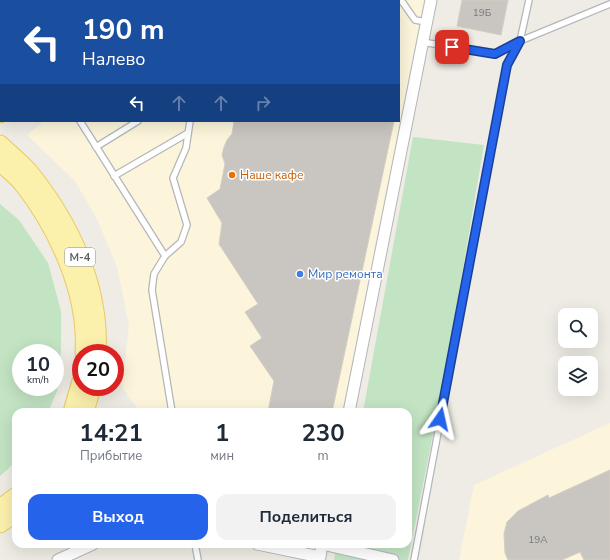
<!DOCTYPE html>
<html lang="ru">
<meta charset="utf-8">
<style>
body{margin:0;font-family:"Nunito Sans",sans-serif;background:#f2f2f3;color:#1f2937;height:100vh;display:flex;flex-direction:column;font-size:15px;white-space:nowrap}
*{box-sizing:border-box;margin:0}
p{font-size:13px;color:#747a83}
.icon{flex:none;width:22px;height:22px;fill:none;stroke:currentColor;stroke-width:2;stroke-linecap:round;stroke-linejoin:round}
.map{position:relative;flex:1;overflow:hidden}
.side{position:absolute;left:12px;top:408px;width:400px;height:140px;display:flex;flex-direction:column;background:#fff;border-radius:12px;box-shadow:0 4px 16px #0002}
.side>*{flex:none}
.hud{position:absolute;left:0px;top:0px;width:400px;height:122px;box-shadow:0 4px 16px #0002;background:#1a4fa0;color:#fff;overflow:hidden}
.tools{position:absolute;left:558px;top:308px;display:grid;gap:8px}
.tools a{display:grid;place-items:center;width:40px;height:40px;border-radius:8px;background:#fff;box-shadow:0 4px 16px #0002;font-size:20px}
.speed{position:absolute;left:12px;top:344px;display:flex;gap:8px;font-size:20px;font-weight:700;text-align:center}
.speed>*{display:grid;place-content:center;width:52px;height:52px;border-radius:50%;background:#fff;box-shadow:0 4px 16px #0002;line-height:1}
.speed small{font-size:10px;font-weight:400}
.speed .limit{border:6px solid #d22;background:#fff;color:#111}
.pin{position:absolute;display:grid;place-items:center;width:34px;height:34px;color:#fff;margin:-17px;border-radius:8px;box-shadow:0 2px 6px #0006}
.me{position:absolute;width:44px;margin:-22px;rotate:11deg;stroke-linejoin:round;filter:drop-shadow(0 0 3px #0008)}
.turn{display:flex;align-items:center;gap:14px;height:84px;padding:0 16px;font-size:18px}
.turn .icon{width:52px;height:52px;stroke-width:2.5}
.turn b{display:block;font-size:28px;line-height:34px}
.lanes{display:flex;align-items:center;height:38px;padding:0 16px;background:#0003;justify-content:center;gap:20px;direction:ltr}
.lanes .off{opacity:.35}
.eta{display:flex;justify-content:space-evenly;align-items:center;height:68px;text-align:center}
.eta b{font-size:24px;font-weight:700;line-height:28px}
.button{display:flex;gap:8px;margin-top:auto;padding:8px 16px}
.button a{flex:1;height:46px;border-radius:12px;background:#2563eb;color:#fff;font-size:16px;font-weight:700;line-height:46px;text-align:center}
.button a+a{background:#f2f2f3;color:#1f2937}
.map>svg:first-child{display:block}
.commercial{fill:#fcf5db}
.green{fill:#c2e4c3;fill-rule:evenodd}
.building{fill:#c9c6c1;stroke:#d2cec3}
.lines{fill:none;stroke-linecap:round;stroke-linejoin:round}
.lane-casing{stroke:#b4b6ba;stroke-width:8}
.street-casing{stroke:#b4b6ba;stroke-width:13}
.primary-casing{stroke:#eac861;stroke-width:19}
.lane{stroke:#fff;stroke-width:5.5}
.street{stroke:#fff;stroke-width:11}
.primary{stroke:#fbf0ac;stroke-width:17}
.route-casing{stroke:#184099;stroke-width:10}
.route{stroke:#2563eb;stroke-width:7}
.food-dot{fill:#e8710a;stroke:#fff;stroke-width:1.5}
.shop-dot{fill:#3f7fe0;stroke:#fff;stroke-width:1.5}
.labels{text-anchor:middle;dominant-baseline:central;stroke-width:3;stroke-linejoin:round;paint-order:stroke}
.number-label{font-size:10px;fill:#77797b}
.shield{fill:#fff;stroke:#8d8f92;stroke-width:1}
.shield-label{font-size:11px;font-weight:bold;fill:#5c5f64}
.food-label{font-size:12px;fill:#c56008;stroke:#fff;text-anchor:start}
.shop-label{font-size:12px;fill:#366cbe;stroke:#fff;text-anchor:start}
</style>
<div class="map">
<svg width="610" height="560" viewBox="0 0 610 560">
<rect width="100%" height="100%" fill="#eeece4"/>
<!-- commercial -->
<g class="commercial">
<polygon points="193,0 424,0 342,412 140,412 122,387 129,325 117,267 97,219 75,181 27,135 44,121 399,121 399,1 192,1"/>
<polygon points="610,423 610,560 459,560 474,485"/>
<polygon points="282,544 316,544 315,551"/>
</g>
<!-- green -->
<g class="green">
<polygon points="413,137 484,145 445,374 408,560 334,560 337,544 408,544 408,412 363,412"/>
<path d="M0,204L19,220L48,263L61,311V351L57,391L48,412H16V460L8,469L0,476ZM21,353H55V387H21Z"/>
</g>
<!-- building -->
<g class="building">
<polygon points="462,0 508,0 501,35 457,26"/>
<polygon points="234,121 394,121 332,412 268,412 274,381 250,346 262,338 245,312 258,304 219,244 222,223 207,198 220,189 225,164 222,155 224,147 227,140 232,134"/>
<polygon points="610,470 610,560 584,560 580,552 562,560 508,560 505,553 504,534 507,522 518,511 548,495 549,498"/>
</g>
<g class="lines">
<defs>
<g id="lane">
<polyline points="401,0 415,20 427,22"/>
<polyline points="249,1 251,0"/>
<polyline points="320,1 322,0"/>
<polyline points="422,42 495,54 520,41 610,4"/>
<polyline points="80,121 165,256 181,242 187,225 173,178 186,148 190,121"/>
<polyline points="96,147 138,121"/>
<polyline points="114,176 188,133"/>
<polyline points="165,256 154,274 152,290 172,412"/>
<polyline points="195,544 198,560"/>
<polyline points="414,560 507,65 520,41 529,0"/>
</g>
<g id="street">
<polyline points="349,412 431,0"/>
<polyline points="257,544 320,557 322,544"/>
<polyline points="322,544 393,560"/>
<polyline points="58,560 93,544"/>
</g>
<g id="primary">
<polyline points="86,1 87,0"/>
<polyline points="136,1 138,0"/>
<polyline points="0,73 1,73"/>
<polyline points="0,114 1,113"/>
<path d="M0,144C10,154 22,163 31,174C71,224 101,288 97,353"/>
<path d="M0,162C7,169 16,176 22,183C58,229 88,294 84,353"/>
<polyline points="72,412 81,381"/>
<polyline points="85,412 92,387"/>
<polyline points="0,508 16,496"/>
<polyline points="0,524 16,513"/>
</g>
</defs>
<!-- lane casing -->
<use href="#lane" class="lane-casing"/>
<!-- street casing -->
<use href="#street" class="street-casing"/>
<!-- primary casing -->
<use href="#primary" class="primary-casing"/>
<!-- lane -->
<use href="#lane" class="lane"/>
<!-- street -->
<use href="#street" class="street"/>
<!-- primary -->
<use href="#primary" class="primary"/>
</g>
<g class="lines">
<defs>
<polyline id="route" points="440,419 507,65 520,41 495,54 452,47"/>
</defs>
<!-- route casing -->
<use href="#route" class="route-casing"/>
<!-- route -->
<use href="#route" class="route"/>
</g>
<!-- markers -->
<circle class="food-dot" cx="232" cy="175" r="4"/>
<circle class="shop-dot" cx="300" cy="274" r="4"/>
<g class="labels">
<!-- number labels -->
<g class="number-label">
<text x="482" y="13">19Б</text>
<text x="538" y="540">19А</text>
</g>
<!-- shield labels -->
<rect class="shield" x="65" y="248" width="30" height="18" rx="3"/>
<g class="shield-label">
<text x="80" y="257">М-4</text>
</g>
<!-- food labels -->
<g class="food-label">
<text x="240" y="175">Наше кафе</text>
</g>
<!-- shop labels -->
<g class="shop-label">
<text x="308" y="274">Мир ремонта</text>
</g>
</g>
</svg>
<div class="tools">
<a><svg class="icon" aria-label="search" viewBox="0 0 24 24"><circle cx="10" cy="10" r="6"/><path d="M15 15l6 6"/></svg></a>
<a><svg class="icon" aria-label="layers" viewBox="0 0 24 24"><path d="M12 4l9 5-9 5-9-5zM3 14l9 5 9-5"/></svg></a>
</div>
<div class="speed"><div>10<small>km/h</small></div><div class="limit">20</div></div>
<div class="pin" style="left:452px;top:47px;background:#d93025"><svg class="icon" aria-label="arrive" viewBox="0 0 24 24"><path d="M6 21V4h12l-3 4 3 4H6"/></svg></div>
<svg class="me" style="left:440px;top:419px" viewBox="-20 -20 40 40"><path d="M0-17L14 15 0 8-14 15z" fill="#2563eb" stroke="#fff" stroke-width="4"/></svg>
<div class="hud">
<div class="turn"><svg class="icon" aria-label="left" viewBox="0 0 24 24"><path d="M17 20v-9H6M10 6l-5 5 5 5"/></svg><div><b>190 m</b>Налево</div></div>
<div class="lanes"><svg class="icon" aria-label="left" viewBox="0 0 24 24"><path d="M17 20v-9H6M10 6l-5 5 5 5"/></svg><svg class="icon off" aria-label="ahead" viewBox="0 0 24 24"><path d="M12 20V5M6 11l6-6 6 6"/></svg><svg class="icon off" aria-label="ahead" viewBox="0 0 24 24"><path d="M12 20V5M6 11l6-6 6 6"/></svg><svg class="icon off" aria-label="right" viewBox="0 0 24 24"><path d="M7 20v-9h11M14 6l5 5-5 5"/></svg></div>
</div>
<section class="side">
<div class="eta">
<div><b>14:21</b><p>Прибытие</p></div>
<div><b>1</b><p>мин</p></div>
<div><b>230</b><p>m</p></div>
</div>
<div class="button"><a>Выход</a><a>Поделиться</a></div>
</section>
</div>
